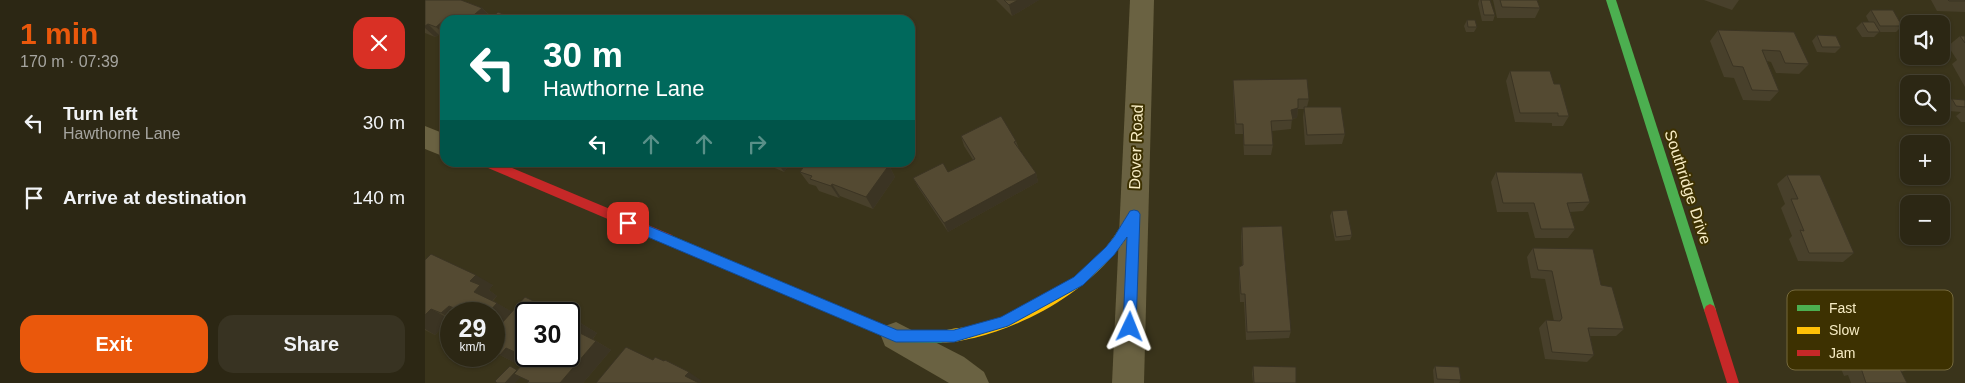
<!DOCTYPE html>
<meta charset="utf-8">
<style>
body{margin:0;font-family:Helvetica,sans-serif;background:#383322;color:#f1f3f6;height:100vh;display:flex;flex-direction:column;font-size:19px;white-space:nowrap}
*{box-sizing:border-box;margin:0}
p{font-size:16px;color:#a6a5a0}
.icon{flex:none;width:28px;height:28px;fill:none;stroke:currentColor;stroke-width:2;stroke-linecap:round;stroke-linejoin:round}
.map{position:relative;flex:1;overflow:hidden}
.sheet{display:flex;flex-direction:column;background:#2c2714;width:425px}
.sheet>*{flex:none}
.banner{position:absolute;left:15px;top:15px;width:475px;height:152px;border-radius:15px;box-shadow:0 1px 4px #0004,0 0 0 1px #484434;background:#00695c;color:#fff;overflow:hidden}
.fabs{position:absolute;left:1475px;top:15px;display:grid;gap:10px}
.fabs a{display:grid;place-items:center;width:50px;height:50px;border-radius:10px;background:#2c2714;box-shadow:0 1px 4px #0004,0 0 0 1px #484434;font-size:25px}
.speed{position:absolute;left:15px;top:302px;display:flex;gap:10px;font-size:25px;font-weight:700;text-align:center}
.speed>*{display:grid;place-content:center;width:65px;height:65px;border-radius:50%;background:#2c2714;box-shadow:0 1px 4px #0004,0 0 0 1px #484434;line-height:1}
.speed small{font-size:12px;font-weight:400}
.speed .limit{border:2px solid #111;border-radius:8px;background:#fff;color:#111}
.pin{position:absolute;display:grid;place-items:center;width:42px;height:42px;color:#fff;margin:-21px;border-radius:10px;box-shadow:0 2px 8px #0006}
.me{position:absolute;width:55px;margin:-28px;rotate:2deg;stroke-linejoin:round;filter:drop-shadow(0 0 4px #0008)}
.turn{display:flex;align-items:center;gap:18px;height:105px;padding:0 20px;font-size:22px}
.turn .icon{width:65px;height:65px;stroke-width:2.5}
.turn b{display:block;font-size:35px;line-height:42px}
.lanes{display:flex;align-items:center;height:48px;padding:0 20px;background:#0003;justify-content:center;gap:25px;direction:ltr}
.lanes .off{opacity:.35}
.round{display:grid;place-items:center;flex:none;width:52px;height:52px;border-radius:15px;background:#383322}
.overview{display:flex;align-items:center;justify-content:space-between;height:85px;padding:0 20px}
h1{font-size:30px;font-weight:800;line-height:38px;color:#ea580c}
.primary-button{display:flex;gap:10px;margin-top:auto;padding:10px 20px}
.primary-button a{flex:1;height:58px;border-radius:15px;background:#ea580c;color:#fff;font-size:20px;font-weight:800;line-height:58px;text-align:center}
.primary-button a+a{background:#383322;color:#f1f3f6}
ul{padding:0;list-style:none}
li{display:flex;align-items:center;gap:15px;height:75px;padding:0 20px}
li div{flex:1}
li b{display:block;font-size:19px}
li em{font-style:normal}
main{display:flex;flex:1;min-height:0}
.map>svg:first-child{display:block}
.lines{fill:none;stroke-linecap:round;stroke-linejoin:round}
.street{fill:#6a6242;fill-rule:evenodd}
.fast{fill:#4caf50;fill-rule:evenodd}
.slow{fill:#ffc107;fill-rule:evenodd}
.jam{fill:#c62828;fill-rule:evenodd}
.wall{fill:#48402b}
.shaded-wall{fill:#3b3423}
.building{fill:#544a32;stroke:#3b3423}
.route{fill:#1a73e8;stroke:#114b97}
.labels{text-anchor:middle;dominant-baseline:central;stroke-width:4;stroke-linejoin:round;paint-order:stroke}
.street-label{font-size:16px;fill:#f7ecc4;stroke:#3d3101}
.key{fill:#3d3101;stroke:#75693c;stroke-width:1}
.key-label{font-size:14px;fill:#f7ecc4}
</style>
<main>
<section class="sheet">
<div class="overview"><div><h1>1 min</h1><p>170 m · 07:39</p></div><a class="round" style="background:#d93025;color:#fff"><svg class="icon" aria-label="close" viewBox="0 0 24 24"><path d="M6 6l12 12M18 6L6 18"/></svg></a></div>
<ul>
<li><svg class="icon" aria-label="left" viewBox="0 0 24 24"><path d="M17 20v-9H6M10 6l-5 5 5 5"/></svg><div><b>Turn left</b><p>Hawthorne Lane</p></div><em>30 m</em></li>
<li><svg class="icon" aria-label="arrive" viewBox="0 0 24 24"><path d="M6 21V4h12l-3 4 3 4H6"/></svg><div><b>Arrive at destination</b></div><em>140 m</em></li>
</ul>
<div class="primary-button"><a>Exit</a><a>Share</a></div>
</section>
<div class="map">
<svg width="1540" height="383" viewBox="0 0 1540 383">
<rect width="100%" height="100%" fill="#3a341b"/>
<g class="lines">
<!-- street -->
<g class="street">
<polygon points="705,0 729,0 719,383 687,383"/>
<polygon points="0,126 20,134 20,157 0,149"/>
<polygon points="471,322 539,357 559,372 564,383 524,383 460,346 456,336 460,326"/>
</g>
<!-- fast -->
<g class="fast">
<polygon points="1181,0 1191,0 1291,310 1289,314 1285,316 1281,314 1279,310"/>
<polygon points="243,234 471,330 516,331 520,333 522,337 520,341 516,343 471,342 239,243 237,239 239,235"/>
</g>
<!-- slow -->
<path class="slow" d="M709,210L713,212L715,215C684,278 616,321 549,338C538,340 522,345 512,341L510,337L512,333C527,327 545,328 560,323C603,311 646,285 677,252C688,240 696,225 705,212Z"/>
<!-- jam -->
<g class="jam">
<polygon points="55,162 73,162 247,235 249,239 247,243 243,244 239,243 56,165"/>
<polygon points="1285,304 1289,306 1291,310 1314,383 1302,383 1279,310 1281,306"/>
</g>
</g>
<!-- wall -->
<g class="wall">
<polygon points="0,0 42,2 57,8 67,17 93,20 20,20 20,37 14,35 10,37 0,33"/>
<polygon points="571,0 614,0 587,16"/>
<polygon points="1054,0 1065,0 1070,15 1068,21 1057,21 1053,4"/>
<polygon points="1068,0 1112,0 1115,8 1110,18 1072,18"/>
<polygon points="1279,0 1314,0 1307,10"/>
<polygon points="1506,0 1540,0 1540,12 1512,11"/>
<polygon points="1446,10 1477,26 1471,32 1454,32 1449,37 1437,37 1431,28 1437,22 1444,22 1441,16"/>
<polygon points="1042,20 1052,27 1049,32 1041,32 1039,26"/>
<polygon points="1293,30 1369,32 1384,64 1374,74 1351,73 1346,62 1342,61 1354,91 1345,101 1318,100 1309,78 1299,77 1285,41"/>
<polygon points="1392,35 1416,47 1410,53 1392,52 1387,41"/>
<polygon points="1535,36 1540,36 1540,87 1527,64 1532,60 1523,46"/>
<polygon points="1085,71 1129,84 1144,116 1138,126 1127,126 1127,123 1090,122 1081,81"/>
<polygon points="808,80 884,99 882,107 920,134 917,144 880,145 878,117 879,109 873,109 872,118 867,119 866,129 847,131 848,145 846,155 819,155 818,134 810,134 808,90"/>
<polygon points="1527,99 1540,100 1540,122 1536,122 1531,116 1536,112 1524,111 1521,104"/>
<polygon points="536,136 591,141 594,149 611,173 613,182 523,232 493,187 488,178 523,172 548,160 539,146"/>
<polygon points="336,162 366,162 359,172"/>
<polygon points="382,162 462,162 461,164 464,165 470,177 448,209 415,196 414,198 394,191 391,186 384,184 375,172"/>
<polygon points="1071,172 1165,202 1158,211 1145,212 1150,229 1143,238 1110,238 1103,212 1072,212 1066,182"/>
<polygon points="1362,175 1429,253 1418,262 1373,261 1364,239 1367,236 1356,208 1360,204 1352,184"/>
<polygon points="907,211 927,235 925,240 910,241 905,216"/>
<polygon points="817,227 866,331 864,338 821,340 819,302 815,302 814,276 814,267 817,266 816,236"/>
<polygon points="1108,248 1176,285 1199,329 1191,336 1165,336 1169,355 1162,362 1120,359 1114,328 1121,320 1129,321 1120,279 1106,278 1102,257"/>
<polygon points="0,260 68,285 64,290 72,296 68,301 87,312 119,306 131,314 101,314 101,356 157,324 172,333 168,339 186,350 158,383 102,383 104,381 92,370 102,359 99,357 92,364 69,352 69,314 26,314 26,320 25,319 10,335 0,330"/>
<polygon points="1398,301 1474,348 1472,349 1482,370 1476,372 1482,383 1426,383 1423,375 1419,376 1402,334 1397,333 1386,309"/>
<polygon points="828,366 871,383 828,383 827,373"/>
<polygon points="1010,366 1036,380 1034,383 1009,383 1008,370"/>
</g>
<!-- shaded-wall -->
<g class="shaded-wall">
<polygon points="593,0 614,0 587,16 584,5"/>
<polygon points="57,8 68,19 66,20 43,20"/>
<polygon points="18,21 20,23 20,35 11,27"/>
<polygon points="3,24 14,35 10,37 0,28 0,26"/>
<polygon points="873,108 872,118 865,119 866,110"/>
<polygon points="352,162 366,162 359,172"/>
<polygon points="464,165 470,177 448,209 441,197"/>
<polygon points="611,173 613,182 523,232 519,223"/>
<polygon points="407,184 415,196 414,198 406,186"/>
<polygon points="51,275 68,285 64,290 72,296 66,302 49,292 45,281"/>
<polygon points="72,303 89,313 69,335 69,314 62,314"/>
<polygon points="24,306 38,314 26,314 26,319 16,313"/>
<polygon points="119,306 131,314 115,314 113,313"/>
<polygon points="6,309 25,319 10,335 0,329 0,315"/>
<polygon points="157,324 172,333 166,341 151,331"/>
<polygon points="171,341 186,350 158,383 135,383"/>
<polygon points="81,348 99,357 92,364 75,355"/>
<polygon points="85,366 99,374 90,383 80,383"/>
<polygon points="264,372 277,381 275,383 260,376"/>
</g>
<!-- building -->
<g class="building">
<polygon points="0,0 36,0 57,8 43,20 20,20 20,22 18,21 11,27 3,24 0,26"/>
<polygon points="579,0 593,0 584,5"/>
<polygon points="1056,0 1065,0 1070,15 1059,15"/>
<polygon points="1075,0 1112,0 1115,8 1077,7"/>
<polygon points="1523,0 1540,0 1540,1 1524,1"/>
<polygon points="1446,10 1468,10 1477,26 1455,26"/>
<polygon points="73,12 93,20 64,20"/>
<polygon points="1042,20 1050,20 1052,27 1043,27"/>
<polygon points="1437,22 1449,22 1455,32 1443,32"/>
<polygon points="1293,30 1369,32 1384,64 1360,63 1355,51 1337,50 1354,91 1327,90 1318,67 1308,66"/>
<polygon points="1392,35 1411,36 1416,47 1397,47"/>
<polygon points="1535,36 1540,36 1540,43"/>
<polygon points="1085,71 1125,71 1129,84 1135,84 1144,116 1133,116 1133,113 1095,113"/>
<polygon points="882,79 884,99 873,99 873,108 866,110 868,120 846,121 848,145 819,145 818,124 811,124 808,80"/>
<polygon points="1527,99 1540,100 1540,107 1531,106"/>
<polygon points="879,107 916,107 920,134 882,135"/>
<polygon points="576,116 591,141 589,142 611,173 519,223 488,178 518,163 523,172 550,159 536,136"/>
<polygon points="382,162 457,162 464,165 441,197 407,184 406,186 385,179 387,176 375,172"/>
<polygon points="1071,172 1157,173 1165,202 1142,203 1150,229 1116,229 1109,203 1078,203"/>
<polygon points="1362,175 1395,175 1429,253 1384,253 1375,230 1379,231 1366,199 1373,199"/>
<polygon points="922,210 927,235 911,237 907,211"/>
<polygon points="857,226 866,331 822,332 820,294 816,294 814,267 818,265 817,227"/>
<polygon points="1108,248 1168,249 1176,285 1187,287 1199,329 1163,328 1169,355 1127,352 1121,320 1135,321 1137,318 1127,271 1113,270"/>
<polygon points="6,254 51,275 45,281 55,285 49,292 72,303 62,314 31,314 34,310 24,306 16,313 6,309 0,315 0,260"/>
<polygon points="100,297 119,306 113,313 115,314 101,314 101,356 144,356 144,320 146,318 157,324 151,331 171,341 135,383 102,383 104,381 89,374 103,358 81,348 75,355 69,352 69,332"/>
<polygon points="1398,301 1452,302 1474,348 1471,348 1482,370 1475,369 1482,383 1441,383 1436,368 1432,369 1414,327 1409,326"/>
<polygon points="201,347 228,360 230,357 239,361 240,360 264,372 260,376 274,383 171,383"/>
<polygon points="85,366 92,370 80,383 72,383 70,381"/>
<polygon points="828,366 871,367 871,383 829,383"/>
<polygon points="1010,366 1034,367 1036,380 1012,379"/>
</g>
<!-- route -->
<polygon class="route" points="709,210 713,211 715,214 711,327 709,331 705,333 700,331 698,327 702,237 689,255 658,285 583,326 529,342 471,342 199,227 197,223 199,219 207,219 472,330 529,330 576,317 649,277 681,247 689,237 705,211"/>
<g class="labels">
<!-- street labels -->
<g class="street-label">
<text transform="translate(711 147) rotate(-88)">Dover Road</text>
<text transform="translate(1263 187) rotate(72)">Southridge Drive</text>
</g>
</g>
<!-- legend -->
<rect x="1362" y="290" width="166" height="80" rx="8" class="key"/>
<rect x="1372" y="305" width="23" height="6" fill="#4caf50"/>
<rect x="1372" y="327" width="23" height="7" fill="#ffc107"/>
<rect x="1372" y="350" width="23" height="6" fill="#c62828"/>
<g class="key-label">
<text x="1404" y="313">Fast</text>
<text x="1404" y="335">Slow</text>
<text x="1404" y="358">Jam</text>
</g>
</svg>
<div class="fabs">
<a><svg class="icon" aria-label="sound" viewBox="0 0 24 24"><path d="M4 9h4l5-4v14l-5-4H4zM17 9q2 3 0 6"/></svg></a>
<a><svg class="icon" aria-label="search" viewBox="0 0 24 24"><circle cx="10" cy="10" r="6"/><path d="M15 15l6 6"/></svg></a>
<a>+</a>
<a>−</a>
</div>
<div class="speed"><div>29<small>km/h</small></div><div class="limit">30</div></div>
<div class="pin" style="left:203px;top:223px;background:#d93025"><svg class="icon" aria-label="arrive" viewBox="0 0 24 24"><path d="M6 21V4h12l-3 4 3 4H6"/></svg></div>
<svg class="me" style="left:705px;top:327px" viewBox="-20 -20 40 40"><path d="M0-17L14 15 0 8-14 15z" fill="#1a73e8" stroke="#fff" stroke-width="4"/></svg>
<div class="banner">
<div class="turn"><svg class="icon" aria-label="left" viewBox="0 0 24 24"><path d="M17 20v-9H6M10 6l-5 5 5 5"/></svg><div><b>30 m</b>Hawthorne Lane</div></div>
<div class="lanes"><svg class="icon" aria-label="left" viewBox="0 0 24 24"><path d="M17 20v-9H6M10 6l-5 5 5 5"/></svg><svg class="icon off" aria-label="ahead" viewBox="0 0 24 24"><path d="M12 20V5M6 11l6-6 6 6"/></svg><svg class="icon off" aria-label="ahead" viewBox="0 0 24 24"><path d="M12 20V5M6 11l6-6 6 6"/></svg><svg class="icon off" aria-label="right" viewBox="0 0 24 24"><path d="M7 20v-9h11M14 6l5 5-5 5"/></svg></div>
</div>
</div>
</main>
